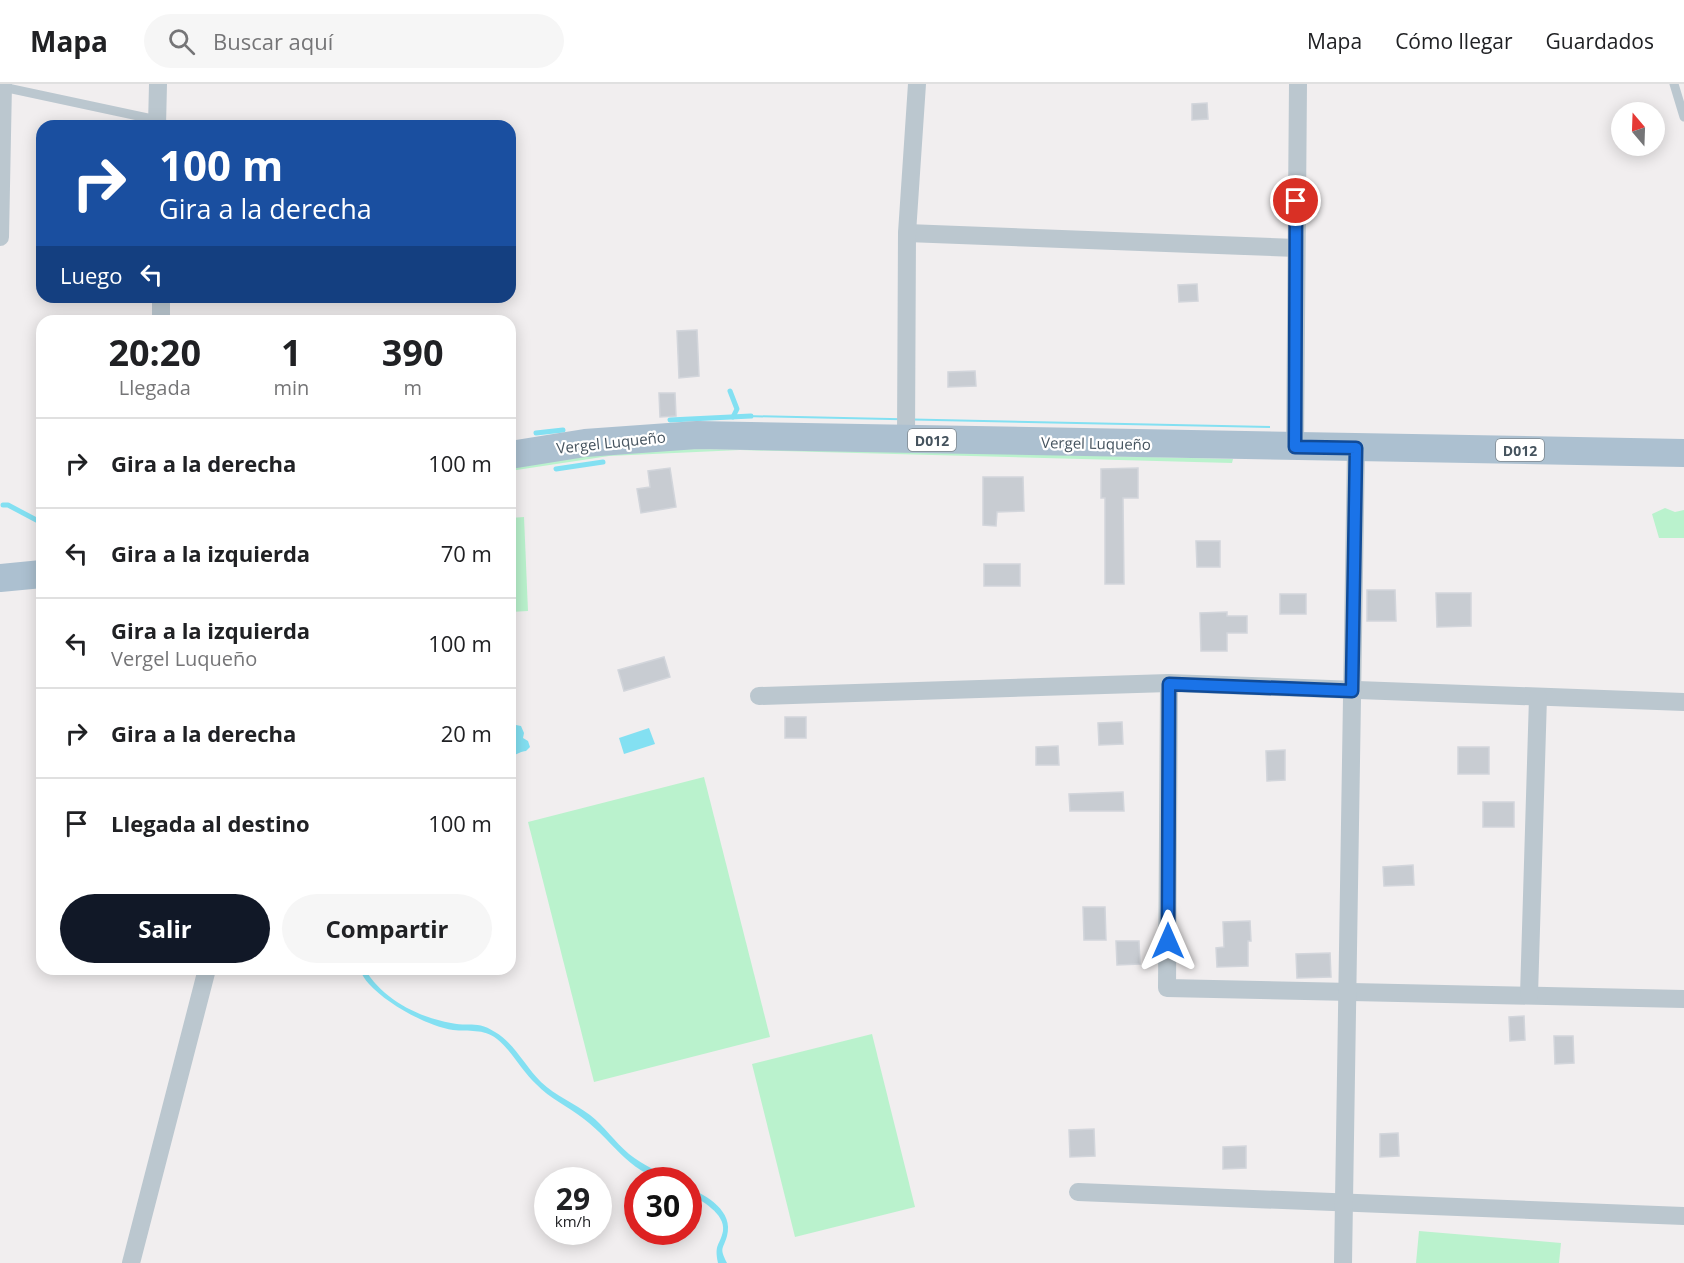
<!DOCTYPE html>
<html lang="es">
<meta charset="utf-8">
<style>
body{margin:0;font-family:"Open Sans",sans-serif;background:#f6f6f6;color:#202124;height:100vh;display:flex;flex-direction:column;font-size:22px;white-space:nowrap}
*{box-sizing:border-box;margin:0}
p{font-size:20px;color:#757577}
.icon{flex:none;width:33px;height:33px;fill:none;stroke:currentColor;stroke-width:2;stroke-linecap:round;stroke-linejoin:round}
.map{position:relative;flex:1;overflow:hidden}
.side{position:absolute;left:36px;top:231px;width:480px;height:660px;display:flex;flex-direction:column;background:#fff;border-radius:18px;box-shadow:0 3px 15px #0003}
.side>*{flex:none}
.guide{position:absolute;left:36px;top:36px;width:480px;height:183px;border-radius:18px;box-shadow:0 3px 15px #0003;background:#1a4fa0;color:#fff;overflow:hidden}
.needle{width:39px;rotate:341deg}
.tools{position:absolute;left:1611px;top:18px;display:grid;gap:12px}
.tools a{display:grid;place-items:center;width:54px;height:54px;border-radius:50%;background:#fff;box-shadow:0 3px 15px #0003;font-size:30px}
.speed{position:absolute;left:534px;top:1083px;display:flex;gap:12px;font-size:30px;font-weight:700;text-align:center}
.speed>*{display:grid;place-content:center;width:78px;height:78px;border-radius:50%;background:#fff;box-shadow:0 3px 15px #0003;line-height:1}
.speed small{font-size:15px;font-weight:400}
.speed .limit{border:9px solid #d22;background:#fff;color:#111}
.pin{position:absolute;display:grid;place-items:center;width:51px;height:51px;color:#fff;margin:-26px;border:3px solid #fff;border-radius:50%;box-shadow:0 2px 6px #0007}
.me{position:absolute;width:66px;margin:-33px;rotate:0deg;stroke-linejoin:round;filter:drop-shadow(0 0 4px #0008)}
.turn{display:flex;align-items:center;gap:21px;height:126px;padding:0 24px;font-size:27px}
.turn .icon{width:78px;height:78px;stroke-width:2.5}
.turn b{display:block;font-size:42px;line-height:51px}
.then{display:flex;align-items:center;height:57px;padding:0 24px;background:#0003;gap:12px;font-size:22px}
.eta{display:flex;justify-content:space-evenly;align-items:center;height:102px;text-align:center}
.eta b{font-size:36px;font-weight:700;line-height:42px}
.button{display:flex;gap:12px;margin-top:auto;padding:12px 24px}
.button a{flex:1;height:69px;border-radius:36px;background:#111827;color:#fff;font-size:24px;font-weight:700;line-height:69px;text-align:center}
.button a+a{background:#f6f6f6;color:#202124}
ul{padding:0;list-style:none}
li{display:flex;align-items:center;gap:18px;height:90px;padding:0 24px;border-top:2px solid #e0e0e0}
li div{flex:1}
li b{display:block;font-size:22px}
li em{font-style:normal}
header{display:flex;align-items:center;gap:36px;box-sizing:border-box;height:84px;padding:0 30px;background:#fff;border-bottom:2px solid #e0e0e0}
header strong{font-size:28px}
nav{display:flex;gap:33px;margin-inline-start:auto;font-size:21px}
.search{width:420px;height:54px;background:#f6f6f6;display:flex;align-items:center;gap:15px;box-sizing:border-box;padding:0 21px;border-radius:33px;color:#757577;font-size:22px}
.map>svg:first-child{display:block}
.green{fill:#baf2cd}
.water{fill:#83e0f2}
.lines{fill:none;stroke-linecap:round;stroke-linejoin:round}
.stream{stroke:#83e0f2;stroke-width:5}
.building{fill:#c8ccd2;stroke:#d2d5db;stroke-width:1.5}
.lane{stroke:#bbc7cf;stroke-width:9}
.street{stroke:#bbc7cf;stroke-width:18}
.primary{stroke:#acc0d0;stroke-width:28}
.route-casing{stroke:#114b97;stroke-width:15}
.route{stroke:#1a73e8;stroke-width:10}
.labels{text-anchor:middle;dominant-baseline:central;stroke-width:4.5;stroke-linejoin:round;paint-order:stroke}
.shield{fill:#fff;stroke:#7d878e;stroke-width:1.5}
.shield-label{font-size:14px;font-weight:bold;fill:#45535e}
.street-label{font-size:15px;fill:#45535e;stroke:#fff}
</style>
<header>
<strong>Mapa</strong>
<div class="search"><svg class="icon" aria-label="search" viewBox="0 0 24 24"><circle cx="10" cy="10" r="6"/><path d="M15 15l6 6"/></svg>Buscar aquí</div>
<nav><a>Mapa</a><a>Cómo llegar</a><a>Guardados</a></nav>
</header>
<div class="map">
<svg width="1684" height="1179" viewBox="0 0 1684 1179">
<rect width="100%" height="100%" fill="#f1eeef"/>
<!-- green -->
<g class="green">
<polygon points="668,365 890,367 1233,375 1232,379 740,366 609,372 510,387 510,384 608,369"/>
<polygon points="1665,424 1675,428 1684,426 1684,454 1659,454 1652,430"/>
<polygon points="524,433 528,527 510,528 510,434"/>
<polygon points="704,693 770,953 594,998 528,738"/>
<polygon points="872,950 915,1123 795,1153 752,980"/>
<polygon points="1419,1147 1561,1159 1559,1179 1416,1179"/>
</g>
<!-- water -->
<g class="water">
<polygon points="745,331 1270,342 1270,344 745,333"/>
<path d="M516,641L521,642L524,649L523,654L528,657L530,663L526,667C520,667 517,672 510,671V643Z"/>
<polygon points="649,644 655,660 624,670 619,654"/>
<path d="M359,885H365C382,915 418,933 451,939C468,943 477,936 495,948C514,959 525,982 541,998C556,1012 574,1019 590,1031C604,1042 615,1058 629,1070C643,1081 660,1089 677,1096C633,1097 615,1058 584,1035C568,1022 550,1015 536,1000C522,987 512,967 497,955C483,944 469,948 453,946C427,942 387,920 369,900C365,896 362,890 359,885Z"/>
<path d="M688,1103C707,1112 734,1127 727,1152C723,1166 719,1163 727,1179H718C714,1159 720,1162 723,1147C726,1130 701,1116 689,1110Z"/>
</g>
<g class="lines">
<!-- stream -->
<g class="stream">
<polyline points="730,307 737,325 733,333"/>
<polyline points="670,336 751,332"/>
<polyline points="536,349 563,346"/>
<polyline points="556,385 603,378"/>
<polyline points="3,421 8,421 42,439"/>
</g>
</g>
<!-- building -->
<g class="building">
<polygon points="1207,19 1208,35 1192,36 1192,20"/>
<polygon points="1197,200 1198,217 1179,218 1178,201"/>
<polygon points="697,246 699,292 679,294 677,247"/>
<polygon points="975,287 976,302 948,303 948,288"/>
<polygon points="659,309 675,309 676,332 660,333"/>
<polygon points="670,384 676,423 641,429 637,405 650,403 648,387"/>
<polygon points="1138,384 1138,414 1123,414 1124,500 1105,500 1105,414 1101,414 1101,385"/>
<polygon points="983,393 1023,393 1024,427 997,428 996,442 983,441"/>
<polygon points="1196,457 1220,457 1220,483 1197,483"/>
<rect x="984" y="480" width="36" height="22"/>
<polygon points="1367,506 1395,506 1396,537 1367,537"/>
<polygon points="1436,509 1471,509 1471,542 1437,543"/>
<rect x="1280" y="510" width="26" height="20"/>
<polygon points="1227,528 1227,532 1247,532 1247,549 1227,549 1227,567 1201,567 1200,529"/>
<polygon points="664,573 670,593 624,607 618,586"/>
<rect x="785" y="633" width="21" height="21"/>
<polygon points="1122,638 1123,660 1099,661 1098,639"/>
<polygon points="1058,662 1059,681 1036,681 1036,663"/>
<rect x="1458" y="663" width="31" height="27"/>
<polygon points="1285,666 1285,696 1267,697 1266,667"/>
<polygon points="1123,708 1124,727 1070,727 1069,710"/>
<rect x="1483" y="718" width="31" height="25"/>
<polygon points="1413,781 1414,801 1384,802 1383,783"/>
<polygon points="1083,823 1105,823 1106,856 1084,856"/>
<polygon points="1250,837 1251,857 1248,857 1248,882 1217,883 1216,864 1224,863 1223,838"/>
<polygon points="1116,857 1139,857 1140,880 1117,881"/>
<polygon points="1330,869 1331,893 1297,894 1296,870"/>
<polygon points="1524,932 1525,956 1510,957 1509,933"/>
<polygon points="1554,952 1573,952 1574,979 1555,980"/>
<polygon points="1094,1045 1095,1072 1070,1073 1069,1046"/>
<polygon points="1398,1049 1399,1072 1380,1073 1380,1050"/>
<polygon points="1246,1062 1246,1084 1223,1085 1223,1063"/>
</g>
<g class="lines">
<!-- lane -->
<g class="lane">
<polyline points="1674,0 1684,33"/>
<polyline points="3,3 157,36"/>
</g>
<!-- street -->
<g class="street">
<polyline points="157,42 158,0"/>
<polyline points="907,149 1296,164"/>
<polyline points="0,153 3,0"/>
<polyline points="161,213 161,237"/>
<polyline points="906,355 907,149 917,0"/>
<polyline points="1295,363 1298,0"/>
<polyline points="1169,599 1167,904 1684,915"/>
<polyline points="759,612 1169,599 1684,618"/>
<polyline points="1529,911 1538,613"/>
<polyline points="1078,1108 1684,1132"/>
<polyline points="131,1179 207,885"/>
<polyline points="1343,1179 1356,364"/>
</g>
<!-- primary -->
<g class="primary">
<polyline points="510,371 585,359 697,351 1684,369"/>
<polyline points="0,494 42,490"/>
</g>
</g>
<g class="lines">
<defs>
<polyline id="route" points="1168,857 1169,600 1352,607 1356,364 1295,363 1296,117"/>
</defs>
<!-- route casing -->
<use href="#route" class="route-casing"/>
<!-- route -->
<use href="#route" class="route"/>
</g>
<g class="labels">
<!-- shield labels -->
<g class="shield">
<rect x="908" y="345" width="48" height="22" rx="4.5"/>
<rect x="1496" y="355" width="48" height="22" rx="4.5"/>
</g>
<g class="shield-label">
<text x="932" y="356">D012</text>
<text x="1520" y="366">D012</text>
</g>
<!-- street labels -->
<g class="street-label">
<text transform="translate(611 358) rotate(-6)">Vergel Luqueño</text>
<text transform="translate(1096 359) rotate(1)">Vergel Luqueño</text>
</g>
</g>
</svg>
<div class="tools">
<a><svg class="needle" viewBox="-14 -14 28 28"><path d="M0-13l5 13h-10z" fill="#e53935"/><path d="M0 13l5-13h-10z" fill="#757577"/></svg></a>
</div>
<div class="speed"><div>29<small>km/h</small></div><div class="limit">30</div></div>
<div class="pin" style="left:1296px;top:117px;background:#d93025"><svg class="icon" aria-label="arrive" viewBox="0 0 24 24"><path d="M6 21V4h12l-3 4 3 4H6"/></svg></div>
<svg class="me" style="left:1168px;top:857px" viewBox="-20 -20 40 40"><path d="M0-17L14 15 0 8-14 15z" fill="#1a73e8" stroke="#fff" stroke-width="4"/></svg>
<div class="guide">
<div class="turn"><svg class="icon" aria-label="right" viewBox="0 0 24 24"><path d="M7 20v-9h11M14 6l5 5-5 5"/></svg><div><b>100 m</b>Gira a la derecha</div></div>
<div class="then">Luego<svg class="icon" aria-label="left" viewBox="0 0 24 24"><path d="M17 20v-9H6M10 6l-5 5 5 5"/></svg></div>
</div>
<section class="side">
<div class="eta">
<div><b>20:20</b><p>Llegada</p></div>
<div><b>1</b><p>min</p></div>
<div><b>390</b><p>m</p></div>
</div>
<ul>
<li><svg class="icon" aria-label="right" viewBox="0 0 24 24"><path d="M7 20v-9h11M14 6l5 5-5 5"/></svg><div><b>Gira a la derecha</b></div><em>100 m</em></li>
<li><svg class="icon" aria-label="left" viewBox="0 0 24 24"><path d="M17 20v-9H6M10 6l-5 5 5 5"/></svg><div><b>Gira a la izquierda</b></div><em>70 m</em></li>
<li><svg class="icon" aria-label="left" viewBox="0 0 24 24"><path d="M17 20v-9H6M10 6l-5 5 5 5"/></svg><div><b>Gira a la izquierda</b><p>Vergel Luqueño</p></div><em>100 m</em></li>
<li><svg class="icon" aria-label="right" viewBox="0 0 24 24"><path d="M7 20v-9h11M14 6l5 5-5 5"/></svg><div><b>Gira a la derecha</b></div><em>20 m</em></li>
<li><svg class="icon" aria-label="arrive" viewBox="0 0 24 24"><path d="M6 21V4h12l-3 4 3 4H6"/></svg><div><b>Llegada al destino</b></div><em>100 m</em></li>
</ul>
<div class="button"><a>Salir</a><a>Compartir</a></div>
</section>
</div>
